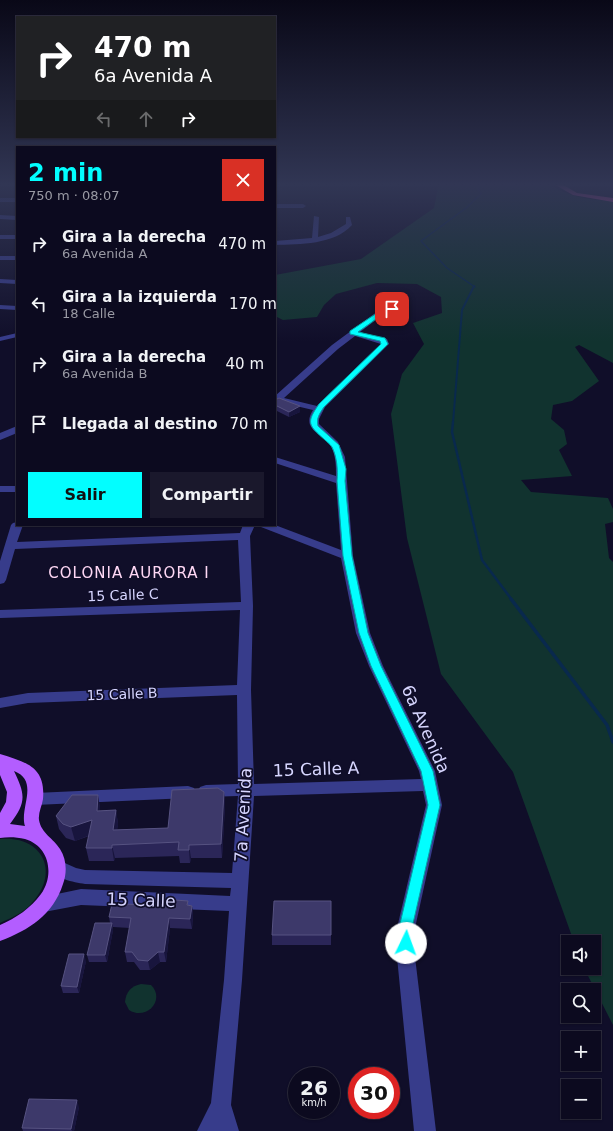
<!DOCTYPE html>
<html lang="es">
<meta charset="utf-8">
<style>
body{margin:0;font-family:"DejaVu Sans",sans-serif;background:#1a182c;color:#f1f3f6;height:100vh;display:flex;flex-direction:column;font-size:15px;white-space:nowrap}
*{box-sizing:border-box;margin:0}
p{font-size:13px;color:#9a9aa4}
.icon{flex:none;width:22px;height:22px;fill:none;stroke:currentColor;stroke-width:2;stroke-linecap:round;stroke-linejoin:round}
.map{position:relative;flex:1;overflow:hidden}
.sheet{position:absolute;left:16px;top:146px;width:260px;height:380px;display:flex;flex-direction:column;background:#0c0a1f;border-radius:0px;box-shadow:0 1px 3px #0004,0 0 0 1px #2c2b3d}
.sheet>*{flex:none}
.guide{position:absolute;left:16px;top:16px;width:260px;height:122px;border-radius:0px;box-shadow:0 1px 3px #0004,0 0 0 1px #2c2b3d;background:#202124;color:#fff;overflow:hidden}
.controls{position:absolute;left:561px;top:935px;display:grid;gap:8px}
.controls a{display:grid;place-items:center;width:40px;height:40px;border-radius:0px;background:#0c0a1f;box-shadow:0 1px 3px #0004,0 0 0 1px #2c2b3d;font-size:20px}
.speed{position:absolute;left:288px;top:1067px;display:flex;gap:8px;font-size:20px;font-weight:700;text-align:center}
.speed>*{display:grid;place-content:center;width:52px;height:52px;border-radius:50%;background:#0c0a1f;box-shadow:0 1px 3px #0004,0 0 0 1px #2c2b3d;line-height:1}
.speed small{font-size:10px;font-weight:400}
.speed .limit{border:6px solid #d22;background:#fff;color:#111}
.pin{position:absolute;display:grid;place-items:center;width:34px;height:34px;color:#fff;margin:-17px;border-radius:8px;box-shadow:0 2px 6px #0006}
.me{position:absolute;width:44px;margin:-22px;rotate:3deg;stroke-linejoin:round;filter:drop-shadow(0 0 3px #0008)}
.turn{display:flex;align-items:center;gap:14px;height:84px;padding:0 12px;font-size:18px}
.turn .icon{width:52px;height:52px;stroke-width:2.5}
.turn b{display:block;font-size:28px;line-height:34px}
.lanes{display:flex;align-items:center;height:38px;padding:0 12px;background:#0003;justify-content:center;gap:20px;direction:ltr}
.lanes .off{opacity:.35}
.round{display:grid;place-items:center;flex:none;width:42px;height:42px;border-radius:0px;background:#1a182c}
.headline{display:flex;align-items:center;justify-content:space-between;height:68px;padding:0 12px}
h1{font-size:24px;font-weight:700;line-height:30px;color:#02feff}
.primary-button{display:flex;gap:8px;margin-top:auto;padding:8px 12px}
.primary-button a{flex:1;height:46px;border-radius:0px;background:#02feff;color:#111;font-size:16px;font-weight:700;line-height:46px;text-align:center}
.primary-button a+a{background:#1a182c;color:#f1f3f6}
ul{padding:0;list-style:none}
li{display:flex;align-items:center;gap:12px;height:60px;padding:0 12px}
li div{flex:1}
li b{display:block;font-size:15px}
li em{font-style:normal}
.map>svg:first-child{display:block}
.green{fill:#11332f}
.lines{fill:none;stroke-linecap:round;stroke-linejoin:round}
.stream-far3{stroke:#09294d;stroke-width:1.5}
.stream-far2{stroke:#09294d;stroke-width:2}
.stream-far1{stroke:#09294d;stroke-width:2.5}
.stream{stroke:#09294d;stroke-width:3.5}
.minor{fill:#373c8b;fill-rule:evenodd}
.major{fill:#b35dff;fill-rule:evenodd}
.highway{fill:#ff51b6;fill-rule:evenodd}
.wall{fill:#2b2658}
.shaded-wall{fill:#18153d}
.building{fill:#3d396a;stroke:#565281}
.route{fill:#02feff;stroke:#01a5a6}
.labels{text-anchor:middle;dominant-baseline:central;stroke-width:3.5;stroke-linejoin:round;paint-order:stroke}
.street-label{font-size:14px;fill:#d7d6ff;stroke:#100e29}
.neighbourhood-label{font-size:15px;letter-spacing:1px;fill:#ffd8f5;stroke:#100e29}
.near-street-label{font-size:17px;fill:#d7d6ff;stroke:#100e29}
</style>
<div class="map">
<svg width="613" height="1131" viewBox="0 0 613 1131">
<rect width="100%" height="100%" fill="#100e29"/>
<!-- green -->
<g class="green">
<path d="M439,183H547C570,198 587,199 613,201V363L579,345L575,347L599,381L572,401L553,405L551,419L564,430L567,444L559,450L572,476L521,480L531,492L608,498L613,509V522L605,524L609,558L613,562V1025L584,968H594V942H574L513,772L441,674L407,538L391,414L402,374L424,344L413,323L442,313L441,297L417,284L377,283L336,294L324,305L317,317L283,320L275,316V275L361,259L434,208Z"/>
<path d="M0,839C43,835 61,873 31,904C23,913 11,918 0,923Z"/>
<path d="M141,984L151,985C166,1000 146,1021 129,1010L125,1002C126,992 131,986 141,984Z"/>
</g>
<g class="lines">
<!-- stream-far3 -->
<polyline class="stream-far3" points="475,287 447,268 421,241 466,208 481,194 476,183"/>
<!-- stream-far2 -->
<polyline class="stream-far2" points="453,423 462,310 474,286"/>
<!-- stream-far1 -->
<polyline class="stream-far1" points="453,422 452,432 482,560 512,600"/>
<!-- stream -->
<polyline class="stream" points="511,599 607,725 613,742"/>
<!-- minor -->
<g class="minor">
<rect x="0" y="198" width="17" height="4"/>
<polygon points="275,204 303,204 306,206 303,208 275,208"/>
<polygon points="0,215 17,216 17,220 0,219"/>
<path d="M314,216L319,217L318,237L331,233L346,224V217H350L352,225C334,245 300,244 275,245V241L312,238Z"/>
<rect x="0" y="235" width="17" height="4"/>
<rect x="0" y="256" width="17" height="4"/>
<polygon points="0,279 17,280 17,284 0,283"/>
<polygon points="0,305 17,306 17,310 0,309"/>
<path d="M382,308H385L389,310L360,332L387,339L389,344L325,407L319,419V424L338,442L345,457L353,556L370,633L383,666L435,771L442,805L415,928V957L436,1131H414L397,957V928L426,805L423,791L254,796L242,980L231,1105L239,1131H197L211,1103L224,980L229,911L81,905L44,912L38,910L35,904L38,898L81,889L230,896L231,888L85,884C73,882 55,879 49,867L52,862L58,860L76,868L85,870L232,873L238,796L206,797L200,795L198,791L200,787L206,785L238,784L237,695L28,703L0,708V698L28,693L237,685L240,610L0,618V610L241,602L238,540L15,549L6,580L4,583L0,584V561L11,525L13,523L17,522V525H23L17,542L240,533L243,525H255L250,536L253,606L251,690L254,784L421,779L419,771L369,666L356,633L341,558L261,527L259,525H275L341,550L336,483L275,463V457L336,476C336,466 336,454 330,445C321,433 301,429 313,410L279,402L275,404V396L332,345ZM355,336L381,344L317,406L284,398L338,349Z"/>
<polygon points="17,333 17,337 0,341 0,337"/>
<polygon points="17,426 17,433 0,440 0,433"/>
<rect x="0" y="486" width="17" height="6"/>
<polygon points="188,786 194,788 196,792 194,796 188,798 35,805 29,803 27,799 29,795 35,793"/>
</g>
<!-- major -->
<path class="major" d="M0,754C25,762 46,766 43,799C42,806 38,813 39,820C41,833 54,839 60,849C67,860 67,873 63,884C53,915 29,930 0,941V925C16,918 31,908 41,894C55,874 49,846 25,839C16,837 8,837 0,838V813L6,802L7,792L0,775ZM14,771C40,781 19,808 25,826L10,824C27,802 25,794 14,771Z"/>
<!-- highway -->
<polygon class="highway" points="552,183 560,183 577,193 613,198 613,202 573,195"/>
</g>
<!-- wall -->
<g class="wall">
<polygon points="275,400 300,406 300,412 289,417 275,410"/>
<polygon points="224,792 225,806 222,858 191,858 190,863 180,863 179,856 115,858 114,861 89,861 86,848 89,836 75,841 66,838 59,829 56,816 98,795 100,808 100,811 116,810 118,824 117,830 168,828"/>
<polygon points="188,901 188,905 192,906 193,915 192,929 170,928 166,962 160,962 150,970 140,970 134,962 127,962 125,952 130,928 113,927 113,930 107,962 89,962 87,955 110,923 109,917 174,905"/>
<rect x="272" y="935" width="59" height="10"/>
<polygon points="86,961 79,993 63,993 61,986"/>
<polygon points="79,1107 74,1131 23,1131 22,1128"/>
</g>
<!-- shaded-wall -->
<g class="shaded-wall">
<polygon points="300,406 300,412 289,417 289,412"/>
<polygon points="224,792 225,806 222,858 221,844"/>
<polygon points="98,795 100,808 100,824 97,811"/>
<polygon points="116,810 118,824 115,844 113,830"/>
<polygon points="92,820 95,833 75,841 71,827"/>
<polygon points="112,845 115,858 114,861 112,848"/>
<polygon points="189,845 191,858 190,863 189,850"/>
<polygon points="192,906 193,915 192,929 190,919"/>
<polygon points="169,918 170,928 166,962 164,952"/>
<polygon points="112,923 113,930 107,962 105,955"/>
<polygon points="158,952 160,962 150,970 148,961"/>
<polygon points="84,954 86,961 79,993 77,987"/>
<polygon points="77,1100 79,1107 74,1131 72,1131 71,1129"/>
</g>
<!-- building -->
<g class="building">
<polygon points="279,398 300,406 289,412 275,405 275,400"/>
<polygon points="218,788 224,792 221,844 189,845 189,850 178,850 179,842 112,845 112,848 86,848 92,820 71,827 63,824 56,816 72,795 98,795 97,811 116,810 113,830 168,828 172,790"/>
<polygon points="175,900 188,901 187,905 192,906 190,919 169,918 164,952 158,952 148,961 138,960 132,952 125,952 131,918 109,917 112,904 174,905"/>
<polygon points="274,901 331,901 331,935 272,935"/>
<polygon points="95,923 112,923 105,955 87,955"/>
<polygon points="69,954 84,954 77,987 61,986"/>
<polygon points="29,1099 77,1100 71,1129 22,1128"/>
</g>
<!-- sky -->
<linearGradient id="sky" x2="0" y2="1"><stop stop-color="#090817"/><stop offset="0.54" stop-color="#313654"/><stop offset="1" stop-color="#313654" stop-opacity="0"/></linearGradient>
<rect width="613" height="342" fill="url(#sky)"/>
<!-- route -->
<path class="route" d="M392,307L395,308V310L386,312L358,332L385,338L388,344L324,407C320,413 316,418 318,426L339,445L346,469L345,481L352,556L368,633L381,666L433,771L440,805L412,928V943L410,947L406,949L401,947L399,943V928L428,805L421,771L371,666L359,633L343,556L337,481C338,470 337,457 332,447C330,444 327,442 325,440C308,425 306,423 319,404L381,344L380,341L350,334V331L383,309Z"/>
<g class="labels">
<!-- street labels -->
<g class="street-label">
<text transform="translate(123 595) rotate(-2)">15 Calle C</text>
<text transform="translate(122 694) rotate(-2)">15 Calle B</text>
</g>
<!-- neighbourhood labels -->
<g class="neighbourhood-label">
<text x="129" y="573">COLONIA AURORA I</text>
</g>
<!-- near-street labels -->
<g class="near-street-label">
<text transform="translate(426 729) rotate(66)">6a Avenida</text>
<text transform="translate(316 769) rotate(-2)">15 Calle A</text>
<text transform="translate(243 815) rotate(-87)">7a Avenida</text>
<text transform="translate(141 900) rotate(2)">15 Calle</text>
</g>
</g>
</svg>
<div class="controls">
<a><svg class="icon" aria-label="sound" viewBox="0 0 24 24"><path d="M4 9h4l5-4v14l-5-4H4zM17 9q2 3 0 6"/></svg></a>
<a><svg class="icon" aria-label="search" viewBox="0 0 24 24"><circle cx="10" cy="10" r="6"/><path d="M15 15l6 6"/></svg></a>
<a>+</a>
<a>−</a>
</div>
<div class="speed"><div>26<small>km/h</small></div><div class="limit">30</div></div>
<div class="pin" style="left:392px;top:309px;background:#d93025"><svg class="icon" aria-label="arrive" viewBox="0 0 24 24"><path d="M6 21V4h12l-3 4 3 4H6"/></svg></div>
<svg class="me" style="left:406px;top:943px" viewBox="-20 -20 40 40"><circle r="19" fill="#fff"/><path d="M0-13L10 11 0 6-10 11z" fill="#02feff"/></svg>
<div class="guide">
<div class="turn"><svg class="icon" aria-label="right" viewBox="0 0 24 24"><path d="M7 20v-9h11M14 6l5 5-5 5"/></svg><div><b>470 m</b>6a Avenida A</div></div>
<div class="lanes"><svg class="icon off" aria-label="left" viewBox="0 0 24 24"><path d="M17 20v-9H6M10 6l-5 5 5 5"/></svg><svg class="icon off" aria-label="ahead" viewBox="0 0 24 24"><path d="M12 20V5M6 11l6-6 6 6"/></svg><svg class="icon" aria-label="right" viewBox="0 0 24 24"><path d="M7 20v-9h11M14 6l5 5-5 5"/></svg></div>
</div>
<section class="sheet">
<div class="headline"><div><h1>2 min</h1><p>750 m · 08:07</p></div><a class="round" style="background:#d93025;color:#fff"><svg class="icon" aria-label="close" viewBox="0 0 24 24"><path d="M6 6l12 12M18 6L6 18"/></svg></a></div>
<ul>
<li><svg class="icon" aria-label="right" viewBox="0 0 24 24"><path d="M7 20v-9h11M14 6l5 5-5 5"/></svg><div><b>Gira a la derecha</b><p>6a Avenida A</p></div><em>470 m</em></li>
<li><svg class="icon" aria-label="left" viewBox="0 0 24 24"><path d="M17 20v-9H6M10 6l-5 5 5 5"/></svg><div><b>Gira a la izquierda</b><p>18 Calle</p></div><em>170 m</em></li>
<li><svg class="icon" aria-label="right" viewBox="0 0 24 24"><path d="M7 20v-9h11M14 6l5 5-5 5"/></svg><div><b>Gira a la derecha</b><p>6a Avenida B</p></div><em>40 m</em></li>
<li><svg class="icon" aria-label="arrive" viewBox="0 0 24 24"><path d="M6 21V4h12l-3 4 3 4H6"/></svg><div><b>Llegada al destino</b></div><em>70 m</em></li>
</ul>
<div class="primary-button"><a>Salir</a><a>Compartir</a></div>
</section>
</div>
